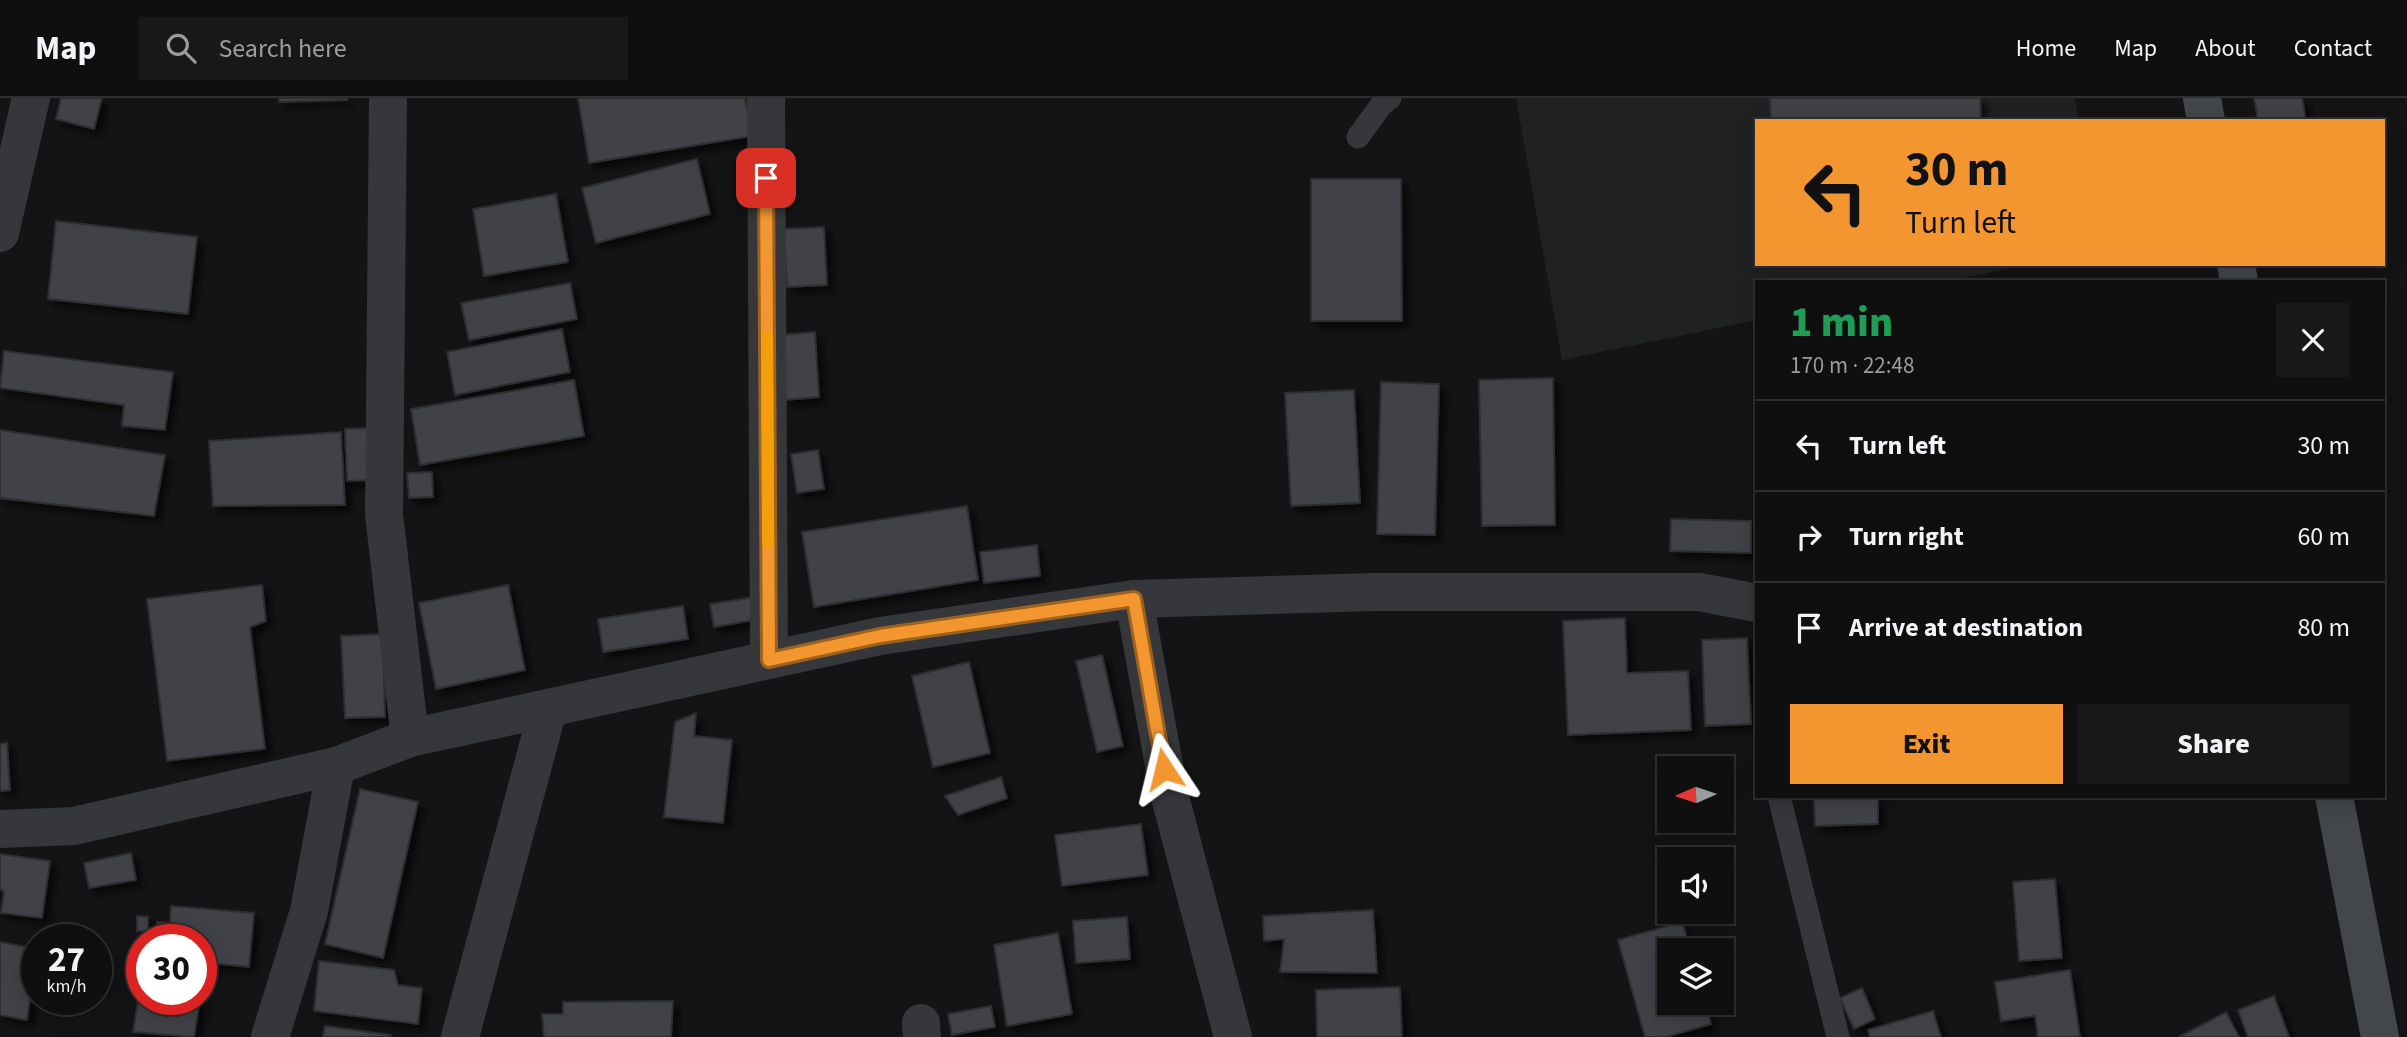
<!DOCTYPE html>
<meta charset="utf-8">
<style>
body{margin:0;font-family:"Source Sans 3",sans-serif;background:#181819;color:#f1f3f6;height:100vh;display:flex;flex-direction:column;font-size:26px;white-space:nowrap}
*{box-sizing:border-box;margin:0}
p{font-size:23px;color:#9b9c9f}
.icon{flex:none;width:38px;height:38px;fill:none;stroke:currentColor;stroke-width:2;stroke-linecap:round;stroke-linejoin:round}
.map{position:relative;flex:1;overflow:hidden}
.details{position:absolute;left:1755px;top:182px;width:630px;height:518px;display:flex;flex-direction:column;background:#0f0f10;border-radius:0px;box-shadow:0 4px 18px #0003,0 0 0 2px #2f2f30}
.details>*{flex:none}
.banner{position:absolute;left:1755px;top:21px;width:630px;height:147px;border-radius:0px;box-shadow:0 4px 18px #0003,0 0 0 2px #2f2f30;background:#f39630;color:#111;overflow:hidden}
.needle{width:46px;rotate:267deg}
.tools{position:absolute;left:1657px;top:658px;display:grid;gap:14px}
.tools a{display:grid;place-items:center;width:77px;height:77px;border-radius:0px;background:#0f0f10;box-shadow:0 4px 18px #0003,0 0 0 2px #2f2f30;font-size:35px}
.speed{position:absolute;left:21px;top:826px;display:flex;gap:14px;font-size:35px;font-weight:700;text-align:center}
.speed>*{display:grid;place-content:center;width:91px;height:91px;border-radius:50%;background:#0f0f10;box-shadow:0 4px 18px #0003,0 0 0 2px #2f2f30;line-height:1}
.speed small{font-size:18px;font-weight:400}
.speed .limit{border:10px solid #d22;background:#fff;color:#111}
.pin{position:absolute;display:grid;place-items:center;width:60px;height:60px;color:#fff;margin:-30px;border-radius:14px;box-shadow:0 4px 10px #0006}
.me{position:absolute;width:77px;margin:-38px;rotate:350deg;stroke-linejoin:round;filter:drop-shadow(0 0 5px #0008)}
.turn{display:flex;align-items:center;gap:24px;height:147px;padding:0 35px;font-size:32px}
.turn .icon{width:91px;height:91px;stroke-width:2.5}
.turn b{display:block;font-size:49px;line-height:60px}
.round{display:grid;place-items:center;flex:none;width:74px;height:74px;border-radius:0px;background:#181819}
.summary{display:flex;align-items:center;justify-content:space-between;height:119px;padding:0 35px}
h1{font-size:42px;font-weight:800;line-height:52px;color:#1e9e55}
.action{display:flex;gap:14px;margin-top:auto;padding:14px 35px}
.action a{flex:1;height:80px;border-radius:0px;background:#f39630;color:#111;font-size:28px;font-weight:800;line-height:80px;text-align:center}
.action a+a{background:#181819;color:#f1f3f6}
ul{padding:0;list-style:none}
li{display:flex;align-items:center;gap:21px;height:91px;padding:0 35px;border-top:2px solid #2f2f30}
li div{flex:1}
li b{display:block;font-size:26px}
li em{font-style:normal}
header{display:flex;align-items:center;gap:42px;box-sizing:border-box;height:98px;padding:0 35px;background:#0f0f10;border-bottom:2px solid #2f2f30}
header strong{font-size:33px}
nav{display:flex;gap:38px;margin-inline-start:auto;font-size:24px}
.search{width:490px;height:63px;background:#181819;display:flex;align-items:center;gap:18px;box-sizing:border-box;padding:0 24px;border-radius:0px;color:#9b9c9f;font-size:26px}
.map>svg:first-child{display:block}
.built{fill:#202123}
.building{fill:#404346;stroke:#2e2f32;stroke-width:2;filter:url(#shadow)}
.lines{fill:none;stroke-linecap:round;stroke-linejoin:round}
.lane{stroke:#35373b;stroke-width:23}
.street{stroke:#35373b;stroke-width:38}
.secondary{stroke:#43464b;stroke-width:38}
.route-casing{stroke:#9e621f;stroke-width:18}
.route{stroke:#f39630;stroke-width:12}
.slow{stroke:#f59e0b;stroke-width:12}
</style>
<header>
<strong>Map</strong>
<div class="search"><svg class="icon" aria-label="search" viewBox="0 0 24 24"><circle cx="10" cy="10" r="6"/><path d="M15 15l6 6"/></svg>Search here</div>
<nav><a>Home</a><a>Map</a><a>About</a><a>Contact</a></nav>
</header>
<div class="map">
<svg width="2407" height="939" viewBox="0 0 2407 939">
<defs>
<filter id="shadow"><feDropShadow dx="6" dy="6" stdDeviation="3.5" flood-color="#0009"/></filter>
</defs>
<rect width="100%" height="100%" fill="#141416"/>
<!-- built -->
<polygon class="built" points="1516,0 2075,0 2079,23 1757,23 1757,166 2030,166 1944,184 1757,184 1757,222 1562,262"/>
<!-- building -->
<g class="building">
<polygon points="61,0 102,0 94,31 56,21"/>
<polygon points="279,0 347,0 347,2 279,4"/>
<polygon points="578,0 745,0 752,38 589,65"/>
<polygon points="1770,0 1980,0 1981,23 1771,23"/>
<polygon points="2254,0 2302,0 2306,23 2258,23"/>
<polygon points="697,61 710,116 596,145 582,90"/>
<polygon points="1311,81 1401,81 1402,223 1311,223"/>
<polygon points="556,96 568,164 484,178 473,111"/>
<polygon points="56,123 197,139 188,216 48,201"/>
<polygon points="824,129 827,187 787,189 784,131"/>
<polygon points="570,185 577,221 469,242 461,205"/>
<polygon points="562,231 570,274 455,297 447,254"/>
<polygon points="815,234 819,299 785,302 780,237"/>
<polygon points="4,253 173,274 165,332 122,328 124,307 0,290"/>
<polygon points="1553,280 1555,427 1482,428 1479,282"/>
<polygon points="574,282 584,338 420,367 411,311"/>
<polygon points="1381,284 1439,286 1435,437 1377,436"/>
<polygon points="1354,292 1360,405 1291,408 1285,295"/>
<polygon points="369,330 372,382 347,383 345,331"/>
<polygon points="0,332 165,357 154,418 0,400"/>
<polygon points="341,334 345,407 213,408 209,343"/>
<polygon points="818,352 824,391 797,395 791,356"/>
<polygon points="432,374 433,399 409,400 407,375"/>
<polygon points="967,408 978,482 814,509 802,434"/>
<polygon points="1671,421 1751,423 1751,455 1670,453"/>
<polygon points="1037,447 1040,478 984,485 980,454"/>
<polygon points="262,487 266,523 250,529 265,651 167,663 147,501"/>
<polygon points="508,487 525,572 436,591 419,505"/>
<polygon points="756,499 760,521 714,529 710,506"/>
<polygon points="683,508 688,541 603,554 598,521"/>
<polygon points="1625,520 1627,575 1688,573 1691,632 1568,637 1563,523"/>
<polygon points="383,536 385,619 345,620 341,538"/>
<polygon points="1747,540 1751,626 1705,628 1702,542"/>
<polygon points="1102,557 1123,648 1097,654 1076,563"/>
<polygon points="969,564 990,655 933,669 912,578"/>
<polygon points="696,615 694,638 732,642 723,725 664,719 675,624"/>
<polygon points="7,645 10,692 0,693 0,646"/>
<polygon points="1001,679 1007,700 958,717 945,698"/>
<polygon points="360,691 418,704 383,860 325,846"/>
<polygon points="1814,698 1878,698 1878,726 1815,728"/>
<polygon points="1141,726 1148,777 1062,788 1055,737"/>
<polygon points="131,755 136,782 89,790 84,765"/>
<polygon points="0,756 50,763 42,820 1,815 4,794 0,791"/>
<polygon points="2055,781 2062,860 2019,863 2013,784"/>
<polygon points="171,808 254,815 249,869 201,864 201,842 156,842 157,824 170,825"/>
<polygon points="1373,812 1377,875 1280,874 1284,841 1264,843 1263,818"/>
<polygon points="137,818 148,819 148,833 137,833"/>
<polygon points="1127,819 1130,861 1076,865 1073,823"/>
<polygon points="1682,824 1691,852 1670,852 1670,905 1706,905 1711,926 1666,939 1645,939 1618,842"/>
<polygon points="1058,835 1072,916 1007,928 994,847"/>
<polygon points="0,844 37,851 27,922 0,917"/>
<polygon points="319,863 394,872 398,887 422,890 418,926 314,913"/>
<polygon points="2070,872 2080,939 2038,939 2035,918 2001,923 1995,884"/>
<polygon points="142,879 142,901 200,901 194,939 133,934"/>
<polygon points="1400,889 1402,939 1317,939 1316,892"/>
<polygon points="1862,890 1875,921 1854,931 1840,900"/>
<polygon points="2274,898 2289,939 2248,939 2238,912"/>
<polygon points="673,903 671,939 544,939 542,916 563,916 563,904"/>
<polygon points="991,908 995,929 952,937 948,916"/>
<polygon points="1933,913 1941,939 1870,939 1868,932"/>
<polygon points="2226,914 2239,939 2179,939"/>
<polygon points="325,928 391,937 390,939 323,939"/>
</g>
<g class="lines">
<!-- lane -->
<g class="lane">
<polyline points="1358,39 1382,6 1390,0"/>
<polyline points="1779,698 1838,939"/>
</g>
<!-- street -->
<g class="street">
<polyline points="388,0 384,416 410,640"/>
<polyline points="766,0 769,562"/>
<polyline points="0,135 31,0"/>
<polyline points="1134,501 1169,695 1233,939"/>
<polyline points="0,731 74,728 336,668 410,640 880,538 1134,501 1375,494 1699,494 1757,505"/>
<polyline points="921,925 922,939"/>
<polyline points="270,939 309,813 336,668"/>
<polyline points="460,939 548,611"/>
</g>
<!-- secondary -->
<g class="secondary">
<polyline points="2202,0 2206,23"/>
<polyline points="2236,166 2239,184"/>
<polyline points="2334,698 2380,939"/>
</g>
</g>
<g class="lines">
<defs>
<polyline id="route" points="766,80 769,562 880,538 1134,501 1164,671"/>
</defs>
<!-- route casing -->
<use href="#route" class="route-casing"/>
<!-- route -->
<use href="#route" class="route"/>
<!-- slow -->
<polyline class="slow" points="767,239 768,444"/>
</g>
</svg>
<div class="tools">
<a><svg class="needle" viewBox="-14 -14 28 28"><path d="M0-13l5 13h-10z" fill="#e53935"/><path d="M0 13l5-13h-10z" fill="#9b9c9f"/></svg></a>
<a><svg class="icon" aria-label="sound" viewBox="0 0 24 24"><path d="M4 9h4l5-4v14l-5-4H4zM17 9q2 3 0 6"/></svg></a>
<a><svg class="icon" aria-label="layers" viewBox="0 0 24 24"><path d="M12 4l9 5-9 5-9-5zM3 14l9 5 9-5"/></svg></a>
</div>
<div class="speed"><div>27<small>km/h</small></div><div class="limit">30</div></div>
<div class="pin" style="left:766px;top:80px;background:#d93025"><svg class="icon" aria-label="arrive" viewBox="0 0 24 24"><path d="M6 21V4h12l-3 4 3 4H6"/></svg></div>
<svg class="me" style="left:1164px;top:671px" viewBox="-20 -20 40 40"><path d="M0-17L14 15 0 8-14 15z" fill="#f39630" stroke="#fff" stroke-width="4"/></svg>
<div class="banner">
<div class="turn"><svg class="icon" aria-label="left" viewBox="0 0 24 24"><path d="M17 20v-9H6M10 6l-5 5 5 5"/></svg><div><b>30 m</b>Turn left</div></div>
</div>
<section class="details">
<div class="summary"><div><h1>1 min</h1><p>170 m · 22:48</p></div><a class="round"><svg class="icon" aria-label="close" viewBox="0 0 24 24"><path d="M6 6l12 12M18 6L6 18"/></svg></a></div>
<ul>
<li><svg class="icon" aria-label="left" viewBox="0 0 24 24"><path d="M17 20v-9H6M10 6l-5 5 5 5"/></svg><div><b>Turn left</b></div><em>30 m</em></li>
<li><svg class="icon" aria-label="right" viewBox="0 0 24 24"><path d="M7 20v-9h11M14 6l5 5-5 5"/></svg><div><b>Turn right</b></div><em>60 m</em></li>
<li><svg class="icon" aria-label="arrive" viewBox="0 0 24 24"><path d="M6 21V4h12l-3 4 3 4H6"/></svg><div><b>Arrive at destination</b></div><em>80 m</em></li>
</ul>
<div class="action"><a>Exit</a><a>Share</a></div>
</section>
</div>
